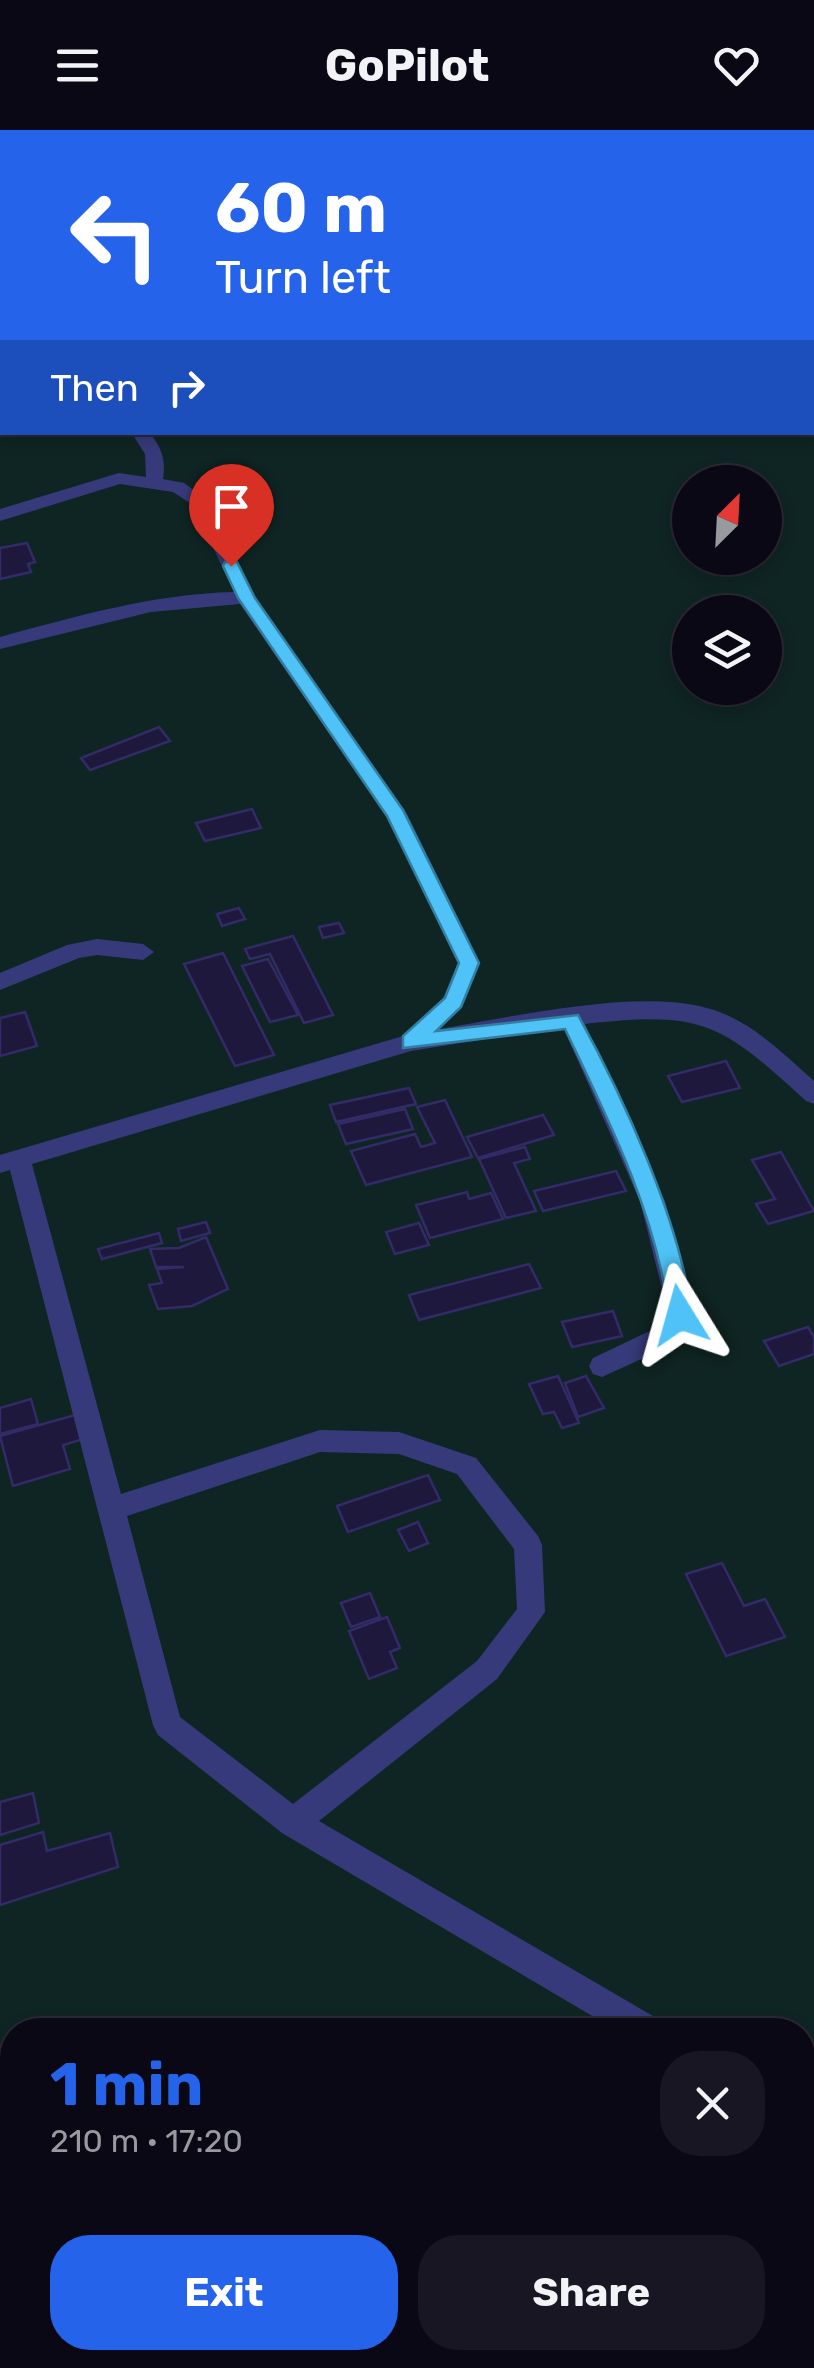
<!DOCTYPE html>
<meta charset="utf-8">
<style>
body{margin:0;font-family:Rubik,sans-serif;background:#181622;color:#f1f3f6;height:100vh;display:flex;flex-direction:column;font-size:38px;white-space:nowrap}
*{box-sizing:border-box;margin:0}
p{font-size:32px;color:#999aa0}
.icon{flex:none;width:55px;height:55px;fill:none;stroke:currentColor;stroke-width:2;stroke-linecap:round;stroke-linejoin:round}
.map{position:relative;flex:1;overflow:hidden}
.sheet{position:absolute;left:0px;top:1888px;width:815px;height:352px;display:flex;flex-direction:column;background:#0a0815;border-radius:40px 40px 0 0;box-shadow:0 5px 15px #0003,0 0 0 2px #2a2934}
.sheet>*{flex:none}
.guide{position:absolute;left:0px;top:0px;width:815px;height:305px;box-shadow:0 5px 15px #0003,0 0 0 2px #2a2934;background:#2563eb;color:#fff;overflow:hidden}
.needle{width:65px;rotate:24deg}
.buttons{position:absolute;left:672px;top:335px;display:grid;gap:20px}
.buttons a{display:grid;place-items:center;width:110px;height:110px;border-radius:50%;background:#0a0815;box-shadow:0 5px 15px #0003,0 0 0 2px #2a2934;font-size:50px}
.pin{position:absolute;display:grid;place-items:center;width:85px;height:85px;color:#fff;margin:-102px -42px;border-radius:50% 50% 50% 0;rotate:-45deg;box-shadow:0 0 10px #0007}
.pin .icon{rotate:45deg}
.me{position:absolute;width:110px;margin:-55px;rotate:352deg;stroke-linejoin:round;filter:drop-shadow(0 0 8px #0008)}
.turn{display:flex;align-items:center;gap:35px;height:210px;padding:0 50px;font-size:45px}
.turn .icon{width:130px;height:130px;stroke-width:2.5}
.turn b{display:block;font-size:70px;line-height:85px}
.then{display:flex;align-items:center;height:95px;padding:0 50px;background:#0003;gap:20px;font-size:38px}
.round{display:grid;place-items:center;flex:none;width:105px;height:105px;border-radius:40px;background:#181622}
.headline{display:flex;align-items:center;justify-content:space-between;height:170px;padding:0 50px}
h1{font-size:60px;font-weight:700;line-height:75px;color:#2563eb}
.action{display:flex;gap:20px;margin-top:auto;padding:20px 50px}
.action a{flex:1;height:115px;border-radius:40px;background:#2563eb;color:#fff;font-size:40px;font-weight:700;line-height:115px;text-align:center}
.action a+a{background:#181622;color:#f1f3f6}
header{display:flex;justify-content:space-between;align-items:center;height:130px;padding:0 50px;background:#0a0815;font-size:45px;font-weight:700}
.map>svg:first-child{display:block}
.green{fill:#0f2523;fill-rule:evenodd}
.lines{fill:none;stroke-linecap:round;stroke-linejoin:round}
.stream{fill:#0c233f;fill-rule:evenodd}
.building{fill:#1d183c;stroke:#322b68;stroke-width:2.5}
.minor{fill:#373a7a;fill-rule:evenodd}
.route{fill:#4fc3f7;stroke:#337fa1;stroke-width:2.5}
</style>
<header><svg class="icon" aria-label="menu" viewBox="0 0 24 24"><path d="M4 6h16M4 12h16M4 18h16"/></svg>GoPilot<svg class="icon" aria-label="heart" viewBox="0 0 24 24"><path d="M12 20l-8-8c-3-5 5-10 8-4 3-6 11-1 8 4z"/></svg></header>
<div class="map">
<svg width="814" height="2238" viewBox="0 0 814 2238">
<rect width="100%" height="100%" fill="#0d0b1c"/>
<!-- green -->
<path class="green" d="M0,286L2,302H812L814,293V2238H0ZM690,352H765V428H690ZM690,482H765V558H690ZM12,1900H802V2228H12Z"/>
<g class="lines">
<!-- stream -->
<g class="stream">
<polygon points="364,0 375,0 377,2 367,2"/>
<rect x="812" y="212" width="2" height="6"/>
</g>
</g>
<!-- building -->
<g class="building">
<polygon points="27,413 35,432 28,434 31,442 0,449 0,418"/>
<polygon points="159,597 170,611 90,640 81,628"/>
<polygon points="252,679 261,698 205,711 196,693"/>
<polygon points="239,778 245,789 222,796 217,784"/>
<polygon points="339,793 344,803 323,808 319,797"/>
<polygon points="293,806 333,885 304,893 270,824 250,829 245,819"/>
<polygon points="223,823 274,925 235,936 184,834"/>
<polygon points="268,829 298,885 270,892 242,836"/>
<polygon points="25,882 37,916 0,926 0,888"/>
<polygon points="726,931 740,958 682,972 668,946"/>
<polygon points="409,958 416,974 336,992 330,975"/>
<polygon points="445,970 472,1027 366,1055 351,1021 415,1004 421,1017 435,1013 417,977"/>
<polygon points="405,979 413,999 346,1014 338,994"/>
<polygon points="543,985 554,1005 478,1028 467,1007"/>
<polygon points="525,1017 530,1029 514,1033 536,1081 506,1088 479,1029"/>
<polygon points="781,1022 814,1081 768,1094 756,1074 775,1069 752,1030"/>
<polygon points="616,1041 626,1061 543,1081 534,1061"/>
<polygon points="467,1062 469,1069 491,1063 503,1089 430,1108 416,1075"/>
<polygon points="206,1092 210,1103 181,1111 178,1099"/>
<polygon points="419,1093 429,1115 395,1124 386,1102"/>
<polygon points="159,1103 162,1113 102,1129 98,1119"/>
<polygon points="206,1107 228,1159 192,1176 158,1179 149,1155 162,1153 157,1139 184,1137 156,1137 150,1119 179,1118"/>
<polygon points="529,1134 541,1158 419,1190 409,1165"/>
<polygon points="613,1181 622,1206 572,1217 562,1192"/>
<polygon points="808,1197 814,1207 814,1224 779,1236 764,1211"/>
<polygon points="558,1246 579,1293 562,1298 554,1282 543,1284 529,1254"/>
<polygon points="586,1246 604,1278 578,1287 565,1253"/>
<polygon points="31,1269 38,1294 0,1304 0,1278"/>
<polygon points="82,1283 90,1307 63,1315 70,1339 13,1356 0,1306"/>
<polygon points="428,1345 440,1370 348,1402 337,1376"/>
<polygon points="418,1392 428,1413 409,1421 398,1400"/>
<polygon points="722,1433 744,1476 765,1469 785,1507 726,1526 686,1444"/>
<polygon points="370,1463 380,1487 351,1497 341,1473"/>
<polygon points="387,1487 400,1518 390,1522 397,1538 369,1549 349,1501"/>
<polygon points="33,1663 39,1693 0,1705 0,1672"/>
<polygon points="43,1702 47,1721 110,1703 118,1737 0,1775 0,1715"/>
</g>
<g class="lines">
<!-- minor -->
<g class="minor">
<rect x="0" y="288" width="2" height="10"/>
<path d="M131,302H149C162,318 166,330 163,349L184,353L210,372L255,468L407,684L480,833L461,878L439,899C514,887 643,856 714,880C753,893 784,924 814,951V974L806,971C720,892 702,881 585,894L665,1071L694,1185L674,1214L602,1247L593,1244L589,1236L593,1228L656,1198L668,1183L640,1071L563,897L411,921L32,1034L121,1364L320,1300L399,1302L476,1328L538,1406L542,1415L545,1482L497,1549L319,1691L658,1889L663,1900H616L282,1703L158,1605L153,1595L10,1040L0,1043V1025L403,906L443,868L458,833L386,686L240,474L151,482L0,519V507C77,486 154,464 234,462L193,375L173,362L120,354L0,391V379L119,343L146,347L145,324ZM320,1322L399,1324L457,1344L514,1419L517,1479L477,1531L293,1674L180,1587L127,1386Z"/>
<polygon points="97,809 143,814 154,822 143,830 97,825 79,828 0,860 0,843 67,815"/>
<polygon points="802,1975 814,1980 814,2014 802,2010"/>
</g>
</g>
<!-- route -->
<path class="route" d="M225,432H237L255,468L403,680L479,833L461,877L436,901L578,885C624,968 680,1091 692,1185L689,1191L680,1194L669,1185C657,1086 608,988 565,899L403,918V906L445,868L459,833L387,686L238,468L223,436Z"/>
</svg>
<div class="buttons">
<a><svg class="needle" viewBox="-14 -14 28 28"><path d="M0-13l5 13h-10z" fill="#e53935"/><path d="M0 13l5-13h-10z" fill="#999aa0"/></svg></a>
<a><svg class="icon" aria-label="layers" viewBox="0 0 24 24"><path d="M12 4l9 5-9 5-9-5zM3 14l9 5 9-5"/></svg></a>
</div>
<div class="pin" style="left:231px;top:436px;background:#d93025"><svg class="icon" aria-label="arrive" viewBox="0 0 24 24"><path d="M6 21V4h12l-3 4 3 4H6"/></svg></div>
<svg class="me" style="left:680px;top:1185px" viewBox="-20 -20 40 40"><path d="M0-17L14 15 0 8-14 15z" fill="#4fc3f7" stroke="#fff" stroke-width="4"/></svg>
<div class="guide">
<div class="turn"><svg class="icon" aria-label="left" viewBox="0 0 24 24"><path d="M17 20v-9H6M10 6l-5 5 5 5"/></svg><div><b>60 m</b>Turn left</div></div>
<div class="then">Then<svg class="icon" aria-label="right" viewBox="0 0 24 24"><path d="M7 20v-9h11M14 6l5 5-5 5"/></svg></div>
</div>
<section class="sheet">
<div class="headline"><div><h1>1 min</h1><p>210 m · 17:20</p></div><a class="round"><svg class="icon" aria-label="close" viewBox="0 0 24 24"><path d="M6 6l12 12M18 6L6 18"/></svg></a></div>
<div class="action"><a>Exit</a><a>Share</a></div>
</section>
</div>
